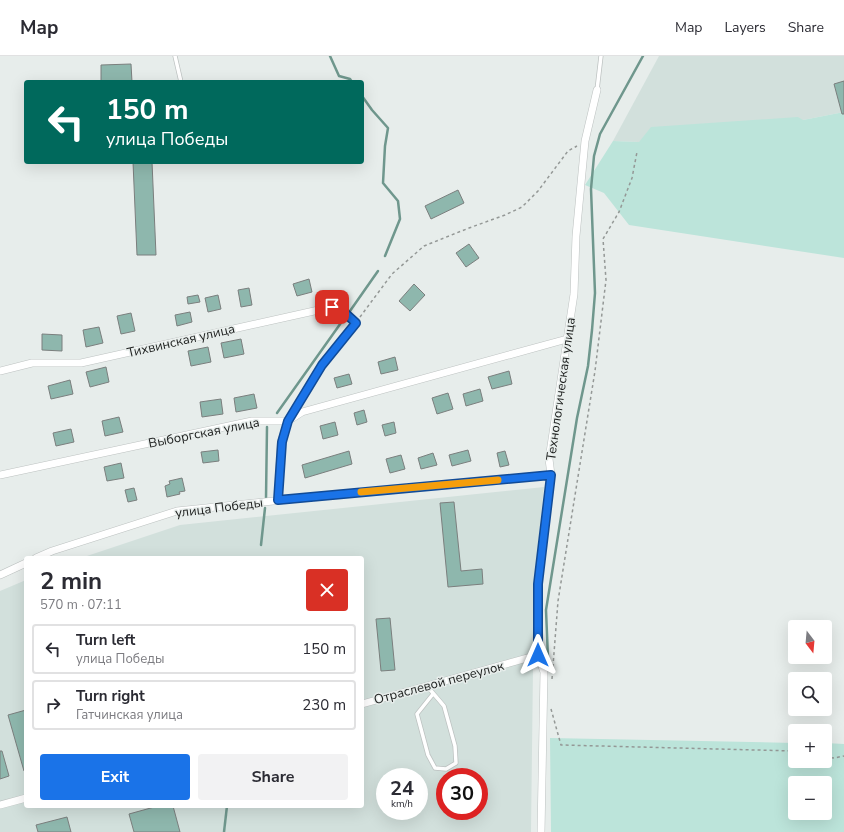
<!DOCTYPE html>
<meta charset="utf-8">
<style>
body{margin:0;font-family:"Nunito Sans",sans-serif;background:#f2f2f3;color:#2b2b33;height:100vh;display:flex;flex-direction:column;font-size:15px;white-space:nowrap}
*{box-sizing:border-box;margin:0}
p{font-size:13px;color:#7c7c81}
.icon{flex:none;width:22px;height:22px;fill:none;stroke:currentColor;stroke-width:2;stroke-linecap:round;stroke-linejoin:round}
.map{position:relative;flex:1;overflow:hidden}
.sheet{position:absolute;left:24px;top:500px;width:340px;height:252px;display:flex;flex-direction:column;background:#fff;border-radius:4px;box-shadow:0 4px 16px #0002}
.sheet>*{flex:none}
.banner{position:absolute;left:24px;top:24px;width:340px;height:84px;border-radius:4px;box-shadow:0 4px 16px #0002;background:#00695c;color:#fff;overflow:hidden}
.needle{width:26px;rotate:164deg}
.fabs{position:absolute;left:788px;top:564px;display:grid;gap:8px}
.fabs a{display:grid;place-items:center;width:44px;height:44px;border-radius:4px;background:#fff;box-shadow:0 4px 16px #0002;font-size:20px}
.speed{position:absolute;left:376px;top:712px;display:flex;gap:8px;font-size:20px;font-weight:700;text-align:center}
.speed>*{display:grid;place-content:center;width:52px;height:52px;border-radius:50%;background:#fff;box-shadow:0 4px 16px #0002;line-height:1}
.speed small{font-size:10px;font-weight:400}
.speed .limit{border:6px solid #d22;background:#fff;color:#111}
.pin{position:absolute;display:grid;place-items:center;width:34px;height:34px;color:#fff;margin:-17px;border-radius:8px;box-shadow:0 2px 6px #0006}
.me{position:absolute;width:44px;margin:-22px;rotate:0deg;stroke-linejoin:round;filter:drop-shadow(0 0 3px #0008)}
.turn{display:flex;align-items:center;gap:14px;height:84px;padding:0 16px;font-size:18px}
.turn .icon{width:52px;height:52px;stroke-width:2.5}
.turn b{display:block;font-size:28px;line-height:34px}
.round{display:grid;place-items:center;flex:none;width:42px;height:42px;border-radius:4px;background:#f2f2f3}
.head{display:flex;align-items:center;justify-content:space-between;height:68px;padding:0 16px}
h1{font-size:24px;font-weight:700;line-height:30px}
.action{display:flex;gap:8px;margin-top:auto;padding:8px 16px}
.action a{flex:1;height:46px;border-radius:4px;background:#1a73e8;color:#fff;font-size:16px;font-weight:700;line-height:46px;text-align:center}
.action a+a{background:#f2f2f3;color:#2b2b33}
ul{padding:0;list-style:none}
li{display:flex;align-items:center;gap:12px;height:50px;margin:0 8px 6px;padding:0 8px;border:2px solid #e1e1e2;border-radius:4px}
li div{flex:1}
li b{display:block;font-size:15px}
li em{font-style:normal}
header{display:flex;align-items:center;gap:24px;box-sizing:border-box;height:56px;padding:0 20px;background:#fff;border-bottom:1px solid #e1e1e2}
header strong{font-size:19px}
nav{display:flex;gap:22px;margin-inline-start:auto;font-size:14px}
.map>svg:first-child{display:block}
.built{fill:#d2e0dc;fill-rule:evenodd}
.green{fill:#bce4da;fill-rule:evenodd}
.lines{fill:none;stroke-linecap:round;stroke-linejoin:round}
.stream{stroke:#6f978d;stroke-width:2.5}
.building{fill:#8eb7ad;stroke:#7b7f7e}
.service-casing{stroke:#bdc2c1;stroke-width:5}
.minor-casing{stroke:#bdc2c1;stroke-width:8}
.path{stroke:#949896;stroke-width:1.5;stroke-dasharray:3 3;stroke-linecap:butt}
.service{stroke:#fff;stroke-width:3.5}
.minor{stroke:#fff;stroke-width:7}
.route-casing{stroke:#114b97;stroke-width:10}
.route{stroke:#1a73e8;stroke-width:7}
.slow{stroke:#f59e0b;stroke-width:7}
.labels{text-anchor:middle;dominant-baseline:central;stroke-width:3;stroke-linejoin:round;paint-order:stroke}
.street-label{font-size:13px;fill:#1c1e1d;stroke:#e7edeb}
</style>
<header>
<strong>Map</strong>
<nav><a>Map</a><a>Layers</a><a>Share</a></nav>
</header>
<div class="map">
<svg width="844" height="776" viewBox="0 0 844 776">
<rect width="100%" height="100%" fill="#e7edeb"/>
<!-- built -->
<g class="built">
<polygon points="659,0 844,0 844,56 803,64 639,86 613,85"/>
<path d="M544,431L534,530L531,776H0V535L26,524V750H362V502H81L180,469ZM385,721H419V755H385ZM445,721H479V755H445Z"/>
</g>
<!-- green -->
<g class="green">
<polygon points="844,56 844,202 629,169 604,137 585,129 613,85 639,86 651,71 798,61 803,64"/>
<path d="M550,682L795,687V705H825V687L844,688V776H551ZM795,727H825V757H795Z"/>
</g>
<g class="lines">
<!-- stream -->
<g class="stream">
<polyline points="330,0 339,20 350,23 352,26"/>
<polyline points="362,40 372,54 388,72 385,90 383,127 398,145 400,163 385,200"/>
<polyline points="350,255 378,215"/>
<polyline points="277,357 343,264"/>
<polyline points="266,442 267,371"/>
<polyline points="261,489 265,452"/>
<polyline points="548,602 546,554 577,362 588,310 592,274 595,237 591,133 594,100 600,78 643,0"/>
<polyline points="224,776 227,750"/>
</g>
</g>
<!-- building -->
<g class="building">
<polygon points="131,8 132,26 101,26 101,9"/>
<polygon points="844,25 844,58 842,58 834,28"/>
<polygon points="133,106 152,106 156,199 137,199"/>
<polygon points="458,134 464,147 431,163 425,150"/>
<polygon points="469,188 479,202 466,211 456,197"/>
<polygon points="309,223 312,236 297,240 293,228"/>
<polygon points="414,228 425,239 410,255 399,245"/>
<polygon points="249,232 252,249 241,251 238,234"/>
<polygon points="198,239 200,246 188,248 187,241"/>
<polygon points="218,239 221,253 208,256 205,242"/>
<polygon points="190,256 192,266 177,270 175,259"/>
<polygon points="131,257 135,275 121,278 117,260"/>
<polygon points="99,271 103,287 86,291 83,274"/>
<polygon points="42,278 62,279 62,295 42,294"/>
<polygon points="241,283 244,298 224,302 221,287"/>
<polygon points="208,291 211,306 191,310 188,295"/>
<polygon points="395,301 398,314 381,318 378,306"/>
<polygon points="106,311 109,326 90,331 86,316"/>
<polygon points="509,315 512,328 492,333 488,321"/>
<polygon points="349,318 352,328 337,332 334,322"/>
<polygon points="70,324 73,338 51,343 48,330"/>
<polygon points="480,333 483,345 466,350 463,338"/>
<polygon points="448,337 453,353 437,358 432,342"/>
<polygon points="254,338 257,352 236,356 234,342"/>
<polygon points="221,343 223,358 202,361 200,346"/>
<polygon points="364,354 367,366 357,369 354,357"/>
<polygon points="119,361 123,376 105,380 102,365"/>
<polygon points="335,366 338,379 323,383 320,370"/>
<polygon points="394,366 396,377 385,380 382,369"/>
<polygon points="71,373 74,386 56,390 53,377"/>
<polygon points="218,394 219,405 203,407 201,396"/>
<polygon points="468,394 471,405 452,410 449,399"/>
<polygon points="349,395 352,408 305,422 302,409"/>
<polygon points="505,395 509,409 500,411 497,397"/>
<polygon points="433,397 437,409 421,413 418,402"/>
<polygon points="401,399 405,413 390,417 386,403"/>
<polygon points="121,407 124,422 107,425 104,411"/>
<polygon points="182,422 185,435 179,436 180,438 167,441 165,430 170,428 169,425"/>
<polygon points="134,432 137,444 128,446 125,434"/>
<polygon points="454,446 461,515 482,513 483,528 448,531 440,447"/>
<polygon points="390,562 395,614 381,615 376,563"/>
<polygon points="26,654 26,715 24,715 8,659"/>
<polygon points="0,695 2,695 9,720 0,723"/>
<polygon points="158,750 173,750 180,776 134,776 129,758"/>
<polygon points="67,761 71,776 38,776 36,769"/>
</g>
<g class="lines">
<defs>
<g id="service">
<polyline points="175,0 181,26"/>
<polyline points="597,34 601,0"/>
<polyline points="427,630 444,650 455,690 456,707 446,713 435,712 428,699 417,658 433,638"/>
</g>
<g id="minor">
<polyline points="0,315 32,307 81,307 332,251 344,256 356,267 322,309 288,365 281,386 278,444"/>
<polyline points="0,419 252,365 288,365 302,356 567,283"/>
<polyline points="36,502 52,495 177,455 322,440 551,419"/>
<polyline points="0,519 26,507"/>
<polyline points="362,648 538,599"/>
<polyline points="0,749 26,742"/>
<polyline points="541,776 544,616 538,599 538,529 551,419 549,403 574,238 576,180 585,85 597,34"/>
</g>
</defs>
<!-- service casing -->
<use href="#service" class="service-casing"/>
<!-- minor casing -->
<use href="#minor" class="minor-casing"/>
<!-- path -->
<g class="path">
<polyline points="360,261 392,218 424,190 469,172 505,159 522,151 538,135 568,95 577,90"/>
<polyline points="552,623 558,545 595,315 606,224 603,183 619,156 632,122 637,96"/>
<polyline points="551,653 561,689 795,695"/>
<polyline points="825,701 834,702 844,700"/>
</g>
<!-- service -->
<use href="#service" class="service"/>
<!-- minor -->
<use href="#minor" class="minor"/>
</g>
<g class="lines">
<defs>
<polyline id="route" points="332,251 344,256 356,267 322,309 288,365 282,386 278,444 551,419 538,528 538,599"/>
</defs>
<!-- route casing -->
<use href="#route" class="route-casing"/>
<!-- route -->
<use href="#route" class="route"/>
<!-- slow -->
<polyline class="slow" points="361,436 498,424"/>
</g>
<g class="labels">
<!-- street labels -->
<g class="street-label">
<text transform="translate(181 285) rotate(-13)">Тихвинская улица</text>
<text transform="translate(561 333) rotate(-82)">Технологическая улица</text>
<text transform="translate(204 377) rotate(-11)">Выборгская улица</text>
<text transform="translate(219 452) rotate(-7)">улица Победы</text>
<text transform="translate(439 627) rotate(-15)">Отраслевой переулок</text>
</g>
</g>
</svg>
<div class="fabs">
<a><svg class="needle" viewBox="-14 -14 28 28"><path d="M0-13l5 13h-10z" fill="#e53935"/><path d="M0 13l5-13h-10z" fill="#7c7c81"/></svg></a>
<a><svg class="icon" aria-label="search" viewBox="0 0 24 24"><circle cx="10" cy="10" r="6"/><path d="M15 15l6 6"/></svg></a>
<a>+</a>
<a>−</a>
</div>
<div class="speed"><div>24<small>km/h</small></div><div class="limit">30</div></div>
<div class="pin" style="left:332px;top:251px;background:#d93025"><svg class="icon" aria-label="arrive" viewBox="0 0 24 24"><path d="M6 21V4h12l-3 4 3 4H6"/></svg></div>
<svg class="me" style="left:538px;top:599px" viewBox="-20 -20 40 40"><path d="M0-17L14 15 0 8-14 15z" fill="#1a73e8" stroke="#fff" stroke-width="4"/></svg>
<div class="banner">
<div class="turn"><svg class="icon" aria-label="left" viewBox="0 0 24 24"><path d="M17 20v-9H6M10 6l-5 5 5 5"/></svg><div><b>150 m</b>улица Победы</div></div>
</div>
<section class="sheet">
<div class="head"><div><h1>2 min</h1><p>570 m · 07:11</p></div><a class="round" style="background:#d93025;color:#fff"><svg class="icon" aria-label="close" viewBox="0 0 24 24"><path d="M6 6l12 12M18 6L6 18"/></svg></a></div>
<ul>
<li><svg class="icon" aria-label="left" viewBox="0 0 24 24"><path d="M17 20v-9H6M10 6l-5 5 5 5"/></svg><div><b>Turn left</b><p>улица Победы</p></div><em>150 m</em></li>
<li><svg class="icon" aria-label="right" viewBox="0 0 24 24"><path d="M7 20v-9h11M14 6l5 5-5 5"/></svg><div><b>Turn right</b><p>Гатчинская улица</p></div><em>230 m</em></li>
</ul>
<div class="action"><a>Exit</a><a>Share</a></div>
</section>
</div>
